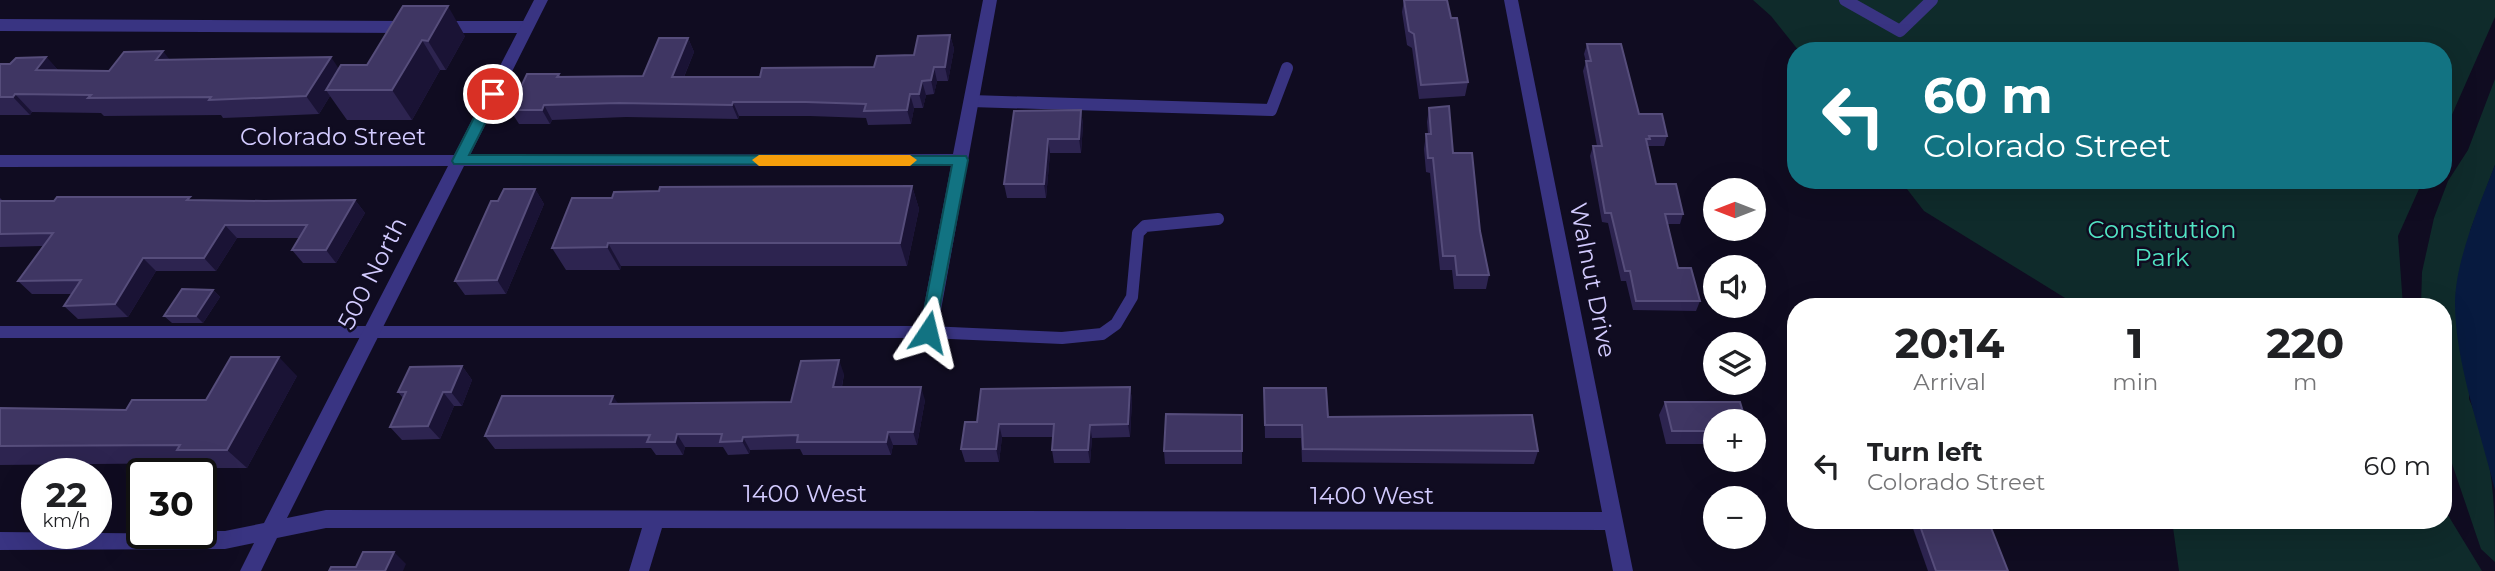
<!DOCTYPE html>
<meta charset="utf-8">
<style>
body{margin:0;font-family:Montserrat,sans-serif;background:#f6f6f6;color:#202124;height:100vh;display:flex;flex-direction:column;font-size:26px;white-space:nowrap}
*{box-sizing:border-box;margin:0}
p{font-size:23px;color:#757577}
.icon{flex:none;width:38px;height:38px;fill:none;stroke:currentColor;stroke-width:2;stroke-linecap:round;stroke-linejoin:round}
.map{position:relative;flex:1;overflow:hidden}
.panel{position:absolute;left:1787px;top:298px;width:665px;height:231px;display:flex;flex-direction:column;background:#fff;border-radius:28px;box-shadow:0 7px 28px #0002}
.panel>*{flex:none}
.hud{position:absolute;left:1787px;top:42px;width:665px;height:147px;border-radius:28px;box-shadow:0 7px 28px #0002;background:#127382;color:#fff;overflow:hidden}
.needle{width:46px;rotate:270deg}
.controls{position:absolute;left:1703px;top:178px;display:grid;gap:14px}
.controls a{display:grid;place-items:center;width:63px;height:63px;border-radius:50%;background:#fff;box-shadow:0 7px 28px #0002;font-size:35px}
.speed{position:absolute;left:21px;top:458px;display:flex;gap:14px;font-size:35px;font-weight:700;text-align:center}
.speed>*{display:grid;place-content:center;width:91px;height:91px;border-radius:50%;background:#fff;box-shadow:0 7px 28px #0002;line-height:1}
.speed small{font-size:18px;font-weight:400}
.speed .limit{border:4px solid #111;border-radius:10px;background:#fff;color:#111}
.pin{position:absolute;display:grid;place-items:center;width:60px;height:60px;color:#fff;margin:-30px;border:4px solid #fff;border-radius:50%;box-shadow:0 2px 7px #0007}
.me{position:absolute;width:77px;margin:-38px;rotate:10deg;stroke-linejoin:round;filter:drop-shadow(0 0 5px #0008)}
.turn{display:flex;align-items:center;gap:24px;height:147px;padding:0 21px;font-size:32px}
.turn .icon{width:91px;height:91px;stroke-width:2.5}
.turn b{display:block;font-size:49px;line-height:60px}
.eta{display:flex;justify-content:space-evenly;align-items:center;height:119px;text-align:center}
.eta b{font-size:42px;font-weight:700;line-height:49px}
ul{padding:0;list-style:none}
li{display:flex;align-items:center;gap:21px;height:98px;padding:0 21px}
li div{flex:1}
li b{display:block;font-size:26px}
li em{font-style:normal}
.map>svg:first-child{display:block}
.green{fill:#0f2b2b}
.water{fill:#071a3f}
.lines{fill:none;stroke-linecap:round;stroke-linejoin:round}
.service{stroke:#393482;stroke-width:12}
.minor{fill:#393482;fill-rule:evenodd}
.wall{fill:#2d2450}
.shaded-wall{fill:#1a1335}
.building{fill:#3f3663;stroke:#564d7b;stroke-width:2}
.route{fill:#127382;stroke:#0c4b54;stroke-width:2}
.slow{fill:#f59e0b}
.labels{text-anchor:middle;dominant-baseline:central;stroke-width:5;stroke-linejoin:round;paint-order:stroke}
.street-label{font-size:24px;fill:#d3cbff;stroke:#100c21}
.park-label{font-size:24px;fill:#52e5c4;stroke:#100c21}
</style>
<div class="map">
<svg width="2495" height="571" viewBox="0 0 2495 571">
<rect width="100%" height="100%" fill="#100c21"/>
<!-- green -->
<g class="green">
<polygon points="1753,0 2495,0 2495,17 2443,135 2443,51 1799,51 1771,16"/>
<path d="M2495,79V165L2470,231L2469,399C2494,452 2495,506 2495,562L2481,549L2443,437V306H2421L2422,272L2434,218L2448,181L2468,150Z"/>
<polygon points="1900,180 2423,180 2398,236 2403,306 2078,306 1924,211"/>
<polygon points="2443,507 2482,571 2179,571 2172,520 2443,520"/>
</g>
<!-- water -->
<path class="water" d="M2495,165V490C2481,433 2455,362 2455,303C2455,262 2480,203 2495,165Z"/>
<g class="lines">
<!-- service -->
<g class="service">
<polyline points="1845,0 1900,31 1932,0"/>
<polyline points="0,25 406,27"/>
<polyline points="445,27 527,27"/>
<polyline points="971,101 1271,110 1287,68"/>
<polyline points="0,332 928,332 1062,338 1102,334 1116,324 1132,297 1138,233 1145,226 1218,219"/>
</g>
<!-- minor -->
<polygon class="minor" points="534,0 548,0 470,155 953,154 983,0 997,0 937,332 934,337 922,337 919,332 951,166 464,166 287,518 326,510 1602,512 1504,0 1518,0 1633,571 1613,571 1605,530 662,528 649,571 629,571 642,528 326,528 277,538 261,571 240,571 254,543 225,549 0,550 0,532 201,534 201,531 225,531 264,523 448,166 0,167 0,155 454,155"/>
</g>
<!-- wall -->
<g class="wall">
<polygon points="1404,0 1447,0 1451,18 1468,82 1465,96 1419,99 1412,48 1407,45 1402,12"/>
<polygon points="403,6 465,36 446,70 440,70 412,120 347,120 330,96 319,114 223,118 221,115 104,116 101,113 32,112 30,115 0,115 0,64 10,64 46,57 58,70 109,71 169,60 339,68 367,65"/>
<polygon points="950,35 954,49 948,81 937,81 934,94 926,95 923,108 914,108 911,124 868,125 866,118 810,116 739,116 738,119 626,117 552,120 550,124 519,124 510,110 559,74 561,77 643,76 688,38 694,52 684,77 760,77 874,67 914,55"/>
<polygon points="1587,44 1639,114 1667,136 1664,146 1648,146 1648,147 1656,184 1683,214 1680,224 1668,224 1678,268 1700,301 1696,311 1633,310 1626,281 1621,281 1608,223 1602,222 1590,156 1593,146 1597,146 1583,71 1586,62 1584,54"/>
<polygon points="1429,108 1453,153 1480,231 1489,275 1486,289 1454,289 1452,270 1440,270 1430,173 1426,172 1424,149 1426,134 1428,134 1427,122"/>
<polygon points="1081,110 1083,125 1081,153 1050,153 1046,198 1007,198 1004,184 1014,111"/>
<polygon points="912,186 919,209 907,266 621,266 620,270 566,270 552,248 612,198"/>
<polygon points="535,189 544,204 506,294 465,295 455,281"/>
<polygon points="0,198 3,201 264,201 355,200 365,213 336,263 303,263 292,250 299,238 237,238 216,271 156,271 128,317 78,319 64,306 72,294 32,294 18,281 43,246 0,247"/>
<polygon points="213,290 220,297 203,323 172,323 164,316"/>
<polygon points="462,366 472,380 462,406 454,406 440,439 402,440 390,427 403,398 398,392"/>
<polygon points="844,374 842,387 925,400 917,445 893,445 891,455 803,455 800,449 750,450 749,454 728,455 723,447 685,447 683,455 656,455 651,448 495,449 485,436 618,403 791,402"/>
<polygon points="297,376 247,468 198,468 192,463 0,465 0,408 126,410 206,400"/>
<polygon points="1130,387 1132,400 1130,437 1092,438 1090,463 1054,463 1052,450 1053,437 1002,437 999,462 965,462 961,449 977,422"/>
<polygon points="1264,388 1328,417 1538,451 1534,464 1302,462 1301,438 1265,438"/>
<polygon points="1665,402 1715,422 1715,444 1666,444 1659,415"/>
<polygon points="1242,415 1242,464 1165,464 1164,451"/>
<polygon points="1910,520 1988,520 2008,571 1928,571"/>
</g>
<!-- shaded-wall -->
<g class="shaded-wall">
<polygon points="448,6 465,36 446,70 428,41"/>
<polygon points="950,35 954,49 948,81 945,67"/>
<polygon points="688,38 694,52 678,91 672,77"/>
<polygon points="422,40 440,70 412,120 392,90"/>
<polygon points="163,51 177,69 156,60"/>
<polygon points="46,57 63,75 36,70"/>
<polygon points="331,57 343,75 326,90 330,96 319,114 306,96"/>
<polygon points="934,67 937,81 934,94 931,80"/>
<polygon points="922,81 926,95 923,108 919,94"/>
<polygon points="15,94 32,112 30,115 13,97"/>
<polygon points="910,94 914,108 911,124 907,110"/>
<polygon points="733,102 739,116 738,119 732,105"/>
<polygon points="544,105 552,120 550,124 542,110"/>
<polygon points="1081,110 1083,125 1081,153 1079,139"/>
<polygon points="1048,139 1050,153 1046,198 1044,184"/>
<polygon points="912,186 919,209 907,266 900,243"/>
<polygon points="535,189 544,204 506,294 497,280"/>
<polygon points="355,200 365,213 336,263 326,250"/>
<polygon points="225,225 237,238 216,271 204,258"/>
<polygon points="608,243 621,266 620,270 607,247"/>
<polygon points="143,258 156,271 128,317 115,304"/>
<polygon points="213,290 220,297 203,323 196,316"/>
<polygon points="279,357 297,376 247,468 227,450"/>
<polygon points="839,360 844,374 839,400 833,387"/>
<polygon points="462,366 472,380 462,406 451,392"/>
<polygon points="921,387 925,400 917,445 913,432"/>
<polygon points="1130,387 1132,400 1130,437 1128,424"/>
<polygon points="443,392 454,406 440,439 428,426"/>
<polygon points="613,396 622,409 610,404"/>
<polygon points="999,424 1002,437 999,462 996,449"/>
<polygon points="1090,425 1092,438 1090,463 1088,450"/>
<polygon points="888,432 893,445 891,455 886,442"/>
<polygon points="677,434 685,447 683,455 675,442"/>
<polygon points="743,437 750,450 749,454 742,441"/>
<polygon points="394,552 406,564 403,571 385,571"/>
</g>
<!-- building -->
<g class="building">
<polygon points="1404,0 1447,0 1451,18 1457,18 1468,82 1421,85 1414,34 1409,31"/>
<polygon points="403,6 448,6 428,41 422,40 392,90 326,90 341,65 367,65"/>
<polygon points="950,35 945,67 934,67 931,80 922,81 919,94 910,94 907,110 864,111 866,104 806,102 733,102 732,105 619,103 544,105 542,110 510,110 527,74 559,74 557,77 643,76 659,38 688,38 672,77 760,77 762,68 874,67 877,56 914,55 918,36"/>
<polygon points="1587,44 1621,44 1639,114 1662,114 1667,136 1649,136 1650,139 1646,139 1656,184 1676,184 1683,214 1665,214 1678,268 1691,268 1700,301 1636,301 1630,271 1625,271 1611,213 1605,213 1593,146 1602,146 1586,61 1591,61"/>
<polygon points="163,51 156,60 331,57 306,96 209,100 211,97 88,98 91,95 15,94 13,97 0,97 0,64 10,64 16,58 46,57 36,70 109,71 124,52"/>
<polygon points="1449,106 1453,153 1472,153 1480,231 1489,275 1457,275 1455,256 1443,256 1433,158 1428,158 1426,134 1431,134 1429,108"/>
<polygon points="1081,110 1079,139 1048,139 1044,184 1004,184 1014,111"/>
<polygon points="912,186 900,243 608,243 607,247 552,248 572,198 612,198 614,192 659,191 660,187"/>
<polygon points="504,189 535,189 497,280 455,281 491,201 498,201"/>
<polygon points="57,197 190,197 187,200 264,201 355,200 326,250 292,250 307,225 225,225 204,258 143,258 115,304 64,306 81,280 18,281 53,233 0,234 0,201 54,201"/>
<polygon points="182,289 213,290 196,316 164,316"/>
<polygon points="231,357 279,357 227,450 177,450 180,445 0,446 0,408 126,410 132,400 206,400"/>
<polygon points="839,360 833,387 921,387 913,432 888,432 886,442 797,442 798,435 743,437 742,441 720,442 722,434 677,434 675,442 647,442 650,435 485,436 502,396 613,396 610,404 791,402 801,361"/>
<polygon points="462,366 451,392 443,392 428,426 390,427 406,392 398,392 410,367"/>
<polygon points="1130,387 1128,424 1090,425 1088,450 1052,450 1054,424 999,424 996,449 961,449 965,422 977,422 981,389"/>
<polygon points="1264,388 1326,388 1328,417 1532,415 1538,451 1303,449 1302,425 1265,425"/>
<polygon points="1665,402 1740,402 1746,422 1715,422 1715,431 1672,431"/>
<polygon points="1166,414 1242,415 1242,451 1164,451"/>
<polygon points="1918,520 1988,520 2008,571 1936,571"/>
<polygon points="363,552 394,552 385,571 329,571 331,567 356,567"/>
</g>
<!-- route -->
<polygon class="route" points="493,89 500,94 469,155 966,156 968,160 934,337 928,339 920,332 952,165 454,164 452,161 486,94"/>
<!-- slow -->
<polygon class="slow" points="759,155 910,155 917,160 910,166 759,166 752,160"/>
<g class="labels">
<!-- street labels -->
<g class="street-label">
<text x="333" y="136">Colorado Street</text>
<text transform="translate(372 273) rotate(-63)">500 North</text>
<text transform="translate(1593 280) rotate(79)">Walnut Drive</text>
<text x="805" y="493">1400 West</text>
<text x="1372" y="495">1400 West</text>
</g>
<!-- park labels -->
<g class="park-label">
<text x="2162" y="229">Constitution<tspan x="2162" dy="28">Park</tspan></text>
</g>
</g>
</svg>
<div class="controls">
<a><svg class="needle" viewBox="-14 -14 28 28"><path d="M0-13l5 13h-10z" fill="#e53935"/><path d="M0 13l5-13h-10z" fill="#757577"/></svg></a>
<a><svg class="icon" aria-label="sound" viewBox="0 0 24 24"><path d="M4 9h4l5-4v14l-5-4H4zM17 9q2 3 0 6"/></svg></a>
<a><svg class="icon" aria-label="layers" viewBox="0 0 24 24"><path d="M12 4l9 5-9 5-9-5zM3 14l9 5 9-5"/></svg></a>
<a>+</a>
<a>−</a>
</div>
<div class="speed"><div>22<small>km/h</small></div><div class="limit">30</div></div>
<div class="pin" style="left:493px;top:94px;background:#d93025"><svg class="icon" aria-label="arrive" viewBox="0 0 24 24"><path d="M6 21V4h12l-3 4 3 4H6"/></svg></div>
<svg class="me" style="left:928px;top:332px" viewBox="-20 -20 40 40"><path d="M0-17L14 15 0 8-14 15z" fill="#127382" stroke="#fff" stroke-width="4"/></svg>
<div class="hud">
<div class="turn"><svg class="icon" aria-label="left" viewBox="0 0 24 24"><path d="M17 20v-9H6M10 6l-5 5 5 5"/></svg><div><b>60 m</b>Colorado Street</div></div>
</div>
<section class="panel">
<div class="eta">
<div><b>20:14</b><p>Arrival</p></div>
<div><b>1</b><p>min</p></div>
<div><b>220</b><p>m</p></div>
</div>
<ul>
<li><svg class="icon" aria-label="left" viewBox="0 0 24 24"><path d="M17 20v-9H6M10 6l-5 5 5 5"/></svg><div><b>Turn left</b><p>Colorado Street</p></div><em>60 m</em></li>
</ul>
</section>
</div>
